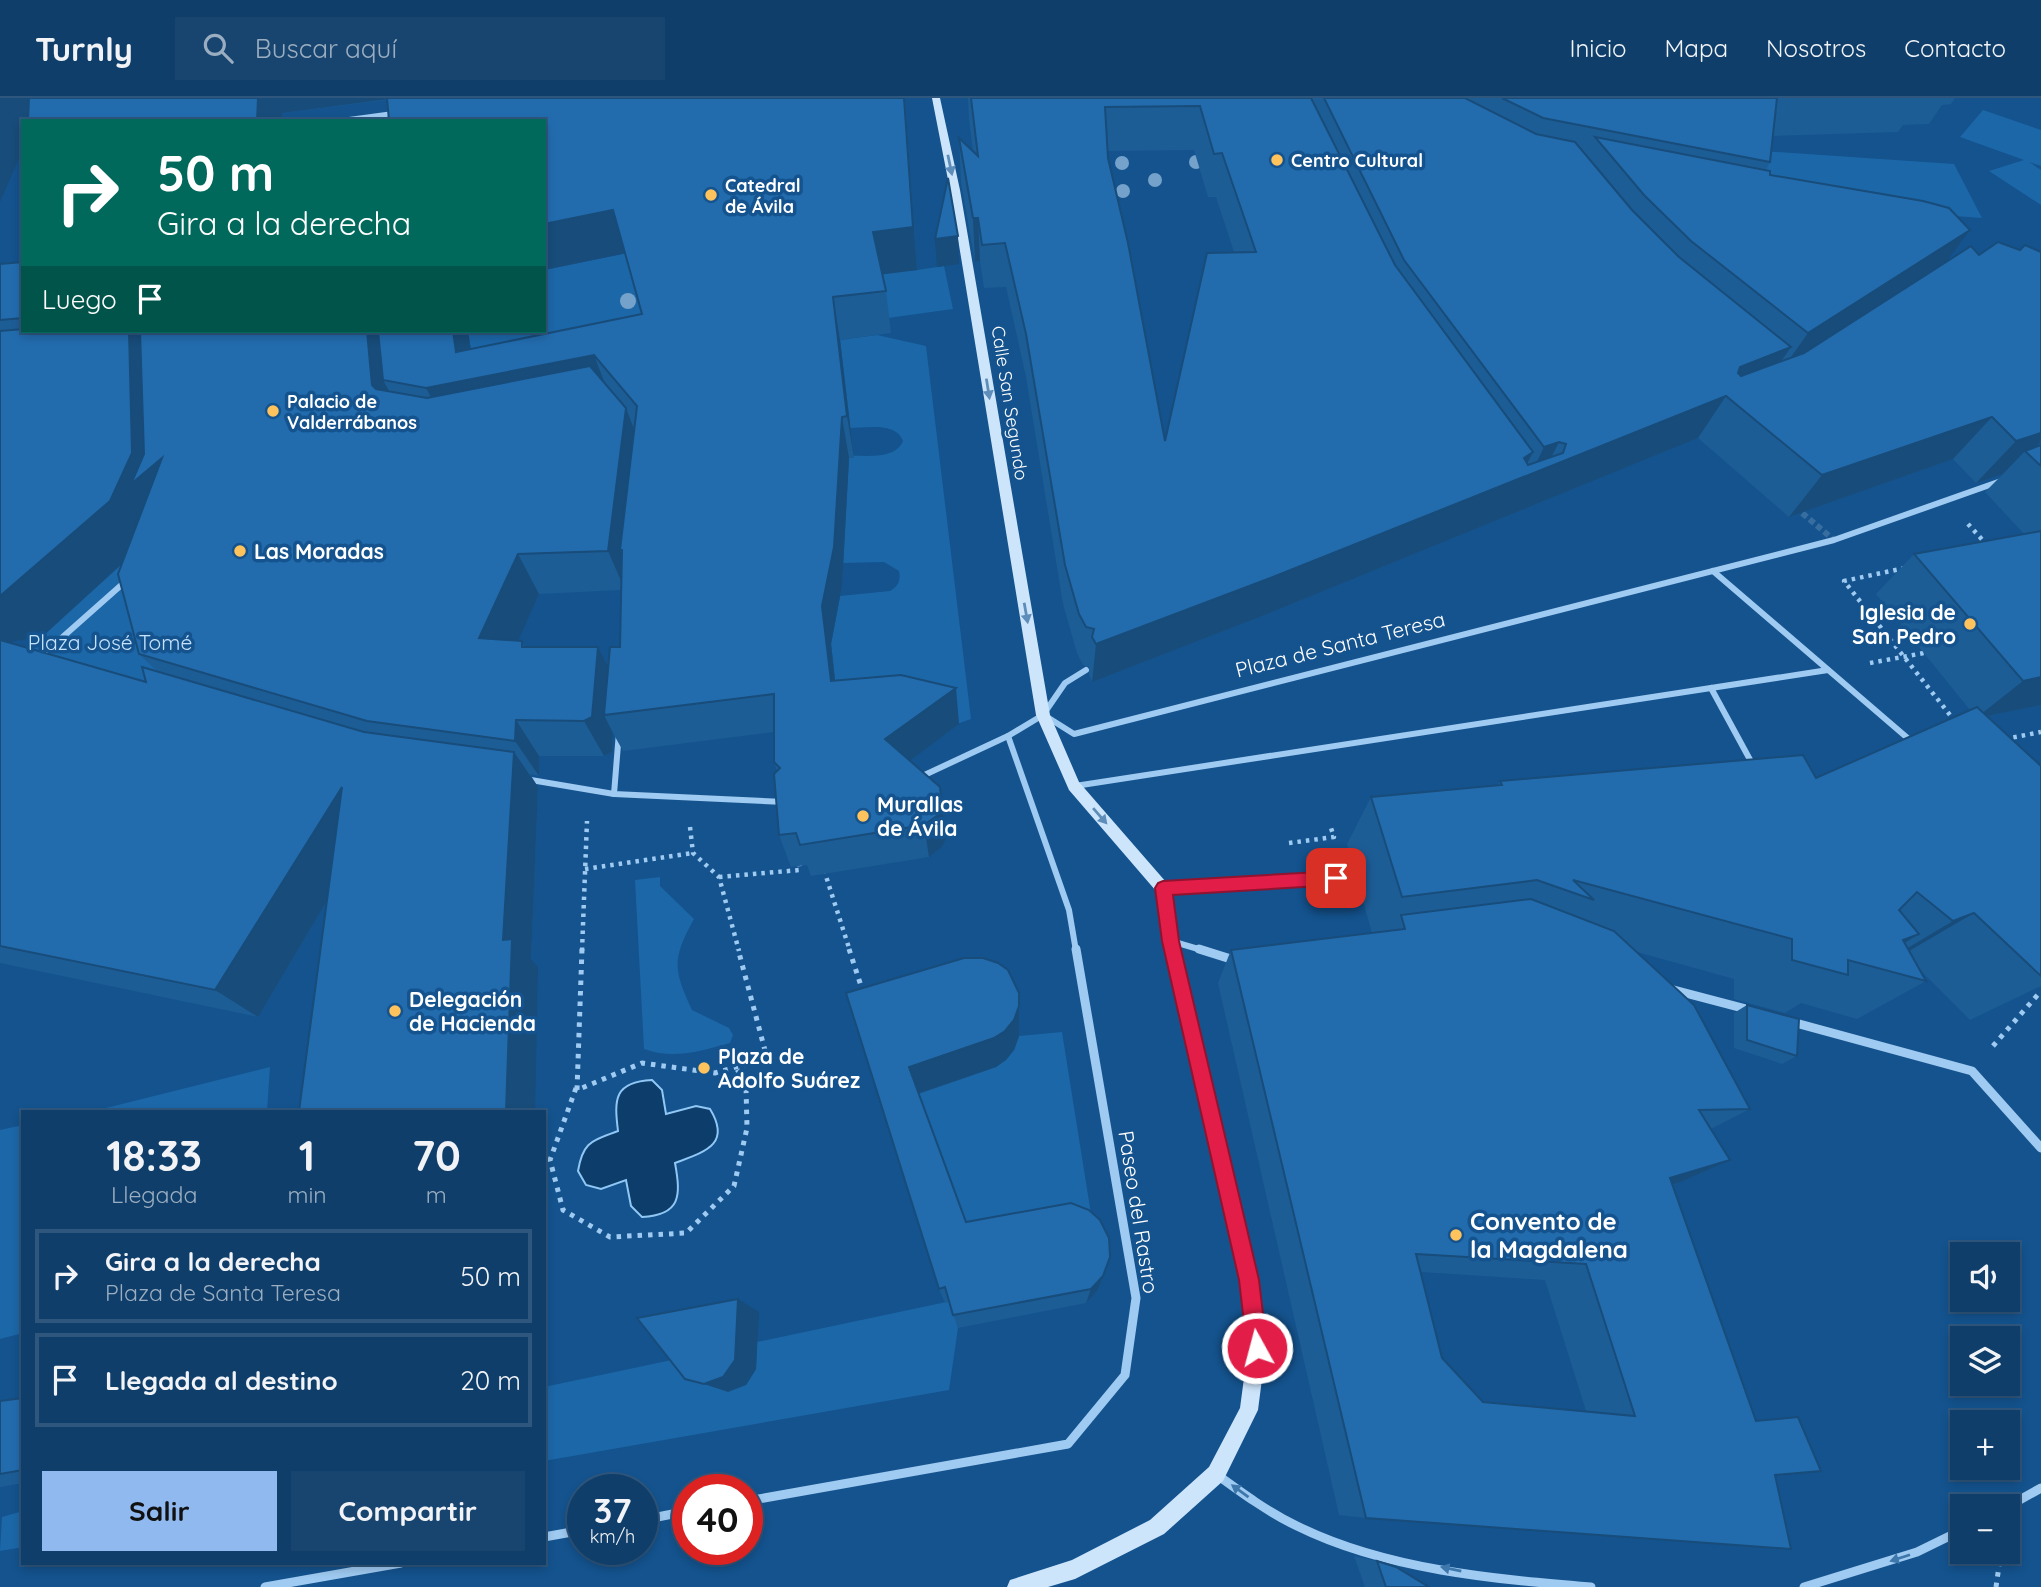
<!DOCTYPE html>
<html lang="es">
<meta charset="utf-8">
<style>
body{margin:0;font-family:Quicksand,sans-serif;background:#184570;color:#f1f3f6;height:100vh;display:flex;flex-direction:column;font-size:26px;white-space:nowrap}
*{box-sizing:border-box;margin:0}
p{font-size:23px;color:#9baec1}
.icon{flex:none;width:38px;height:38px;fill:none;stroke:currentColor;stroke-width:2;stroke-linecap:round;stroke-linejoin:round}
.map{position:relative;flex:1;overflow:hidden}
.panel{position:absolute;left:21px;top:1012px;width:525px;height:455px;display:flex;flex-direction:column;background:#0f3e6a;border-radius:0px;box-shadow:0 4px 10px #0003,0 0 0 2px #2f577e}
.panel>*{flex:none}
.banner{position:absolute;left:21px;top:21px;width:525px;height:214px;border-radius:0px;box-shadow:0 4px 10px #0003,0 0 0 2px #2f577e;background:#00695c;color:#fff;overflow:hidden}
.controls{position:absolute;left:1950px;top:1144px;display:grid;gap:14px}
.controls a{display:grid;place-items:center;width:70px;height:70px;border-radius:0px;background:#0f3e6a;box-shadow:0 4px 10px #0003,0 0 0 2px #2f577e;font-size:35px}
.speed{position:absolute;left:567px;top:1376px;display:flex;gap:14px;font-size:35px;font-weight:700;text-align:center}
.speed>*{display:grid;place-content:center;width:91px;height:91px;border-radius:50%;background:#0f3e6a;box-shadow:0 4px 10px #0003,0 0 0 2px #2f577e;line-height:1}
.speed small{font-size:18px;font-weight:400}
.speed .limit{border:10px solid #d22;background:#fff;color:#111}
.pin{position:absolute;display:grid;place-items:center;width:60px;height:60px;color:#fff;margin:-30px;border-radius:14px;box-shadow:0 4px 10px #0006}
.me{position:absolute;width:77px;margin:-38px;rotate:353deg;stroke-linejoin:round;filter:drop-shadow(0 0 5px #0008)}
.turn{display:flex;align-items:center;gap:24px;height:147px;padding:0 21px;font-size:32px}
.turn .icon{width:91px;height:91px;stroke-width:2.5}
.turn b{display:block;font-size:49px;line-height:60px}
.then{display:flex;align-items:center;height:66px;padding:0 21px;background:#0003;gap:14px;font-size:26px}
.eta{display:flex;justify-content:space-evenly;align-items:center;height:119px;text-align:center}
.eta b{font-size:42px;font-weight:800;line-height:49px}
.primary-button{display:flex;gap:14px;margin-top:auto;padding:14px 21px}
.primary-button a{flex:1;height:80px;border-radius:0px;background:#90b9f0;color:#111;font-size:28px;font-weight:800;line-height:80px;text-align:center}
.primary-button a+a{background:#184570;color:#f1f3f6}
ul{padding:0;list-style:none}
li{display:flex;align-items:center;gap:21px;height:94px;margin:0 14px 10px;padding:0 7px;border:4px solid #2f577e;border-radius:0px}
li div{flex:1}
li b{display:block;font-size:26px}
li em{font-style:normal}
header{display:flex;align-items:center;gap:42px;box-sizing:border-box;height:98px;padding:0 35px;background:#0f3e6a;border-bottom:2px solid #2f577e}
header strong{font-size:33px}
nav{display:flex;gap:38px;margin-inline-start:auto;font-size:24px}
.search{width:490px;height:63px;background:#184570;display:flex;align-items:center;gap:18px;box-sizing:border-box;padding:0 24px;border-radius:0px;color:#9baec1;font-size:26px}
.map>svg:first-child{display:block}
.green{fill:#1c67a8}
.water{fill:#0c3d6b;stroke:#90c7f4;stroke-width:2}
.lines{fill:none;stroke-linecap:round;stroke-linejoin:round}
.street-tunnel{stroke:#376d9f;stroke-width:6;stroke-dasharray:6 3.5;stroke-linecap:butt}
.secondary-tunnel{stroke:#376d9f;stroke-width:13;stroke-dasharray:13 6;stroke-linecap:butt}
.path-far1{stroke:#9fcaf1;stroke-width:4.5;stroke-dasharray:3.5 5;stroke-linecap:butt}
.path{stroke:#9fcaf1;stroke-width:5;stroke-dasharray:4.5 6;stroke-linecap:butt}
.street-far2{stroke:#9fcaf1;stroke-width:5}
.street-far1{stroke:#9fcaf1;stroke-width:6}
.street{stroke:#9fcaf1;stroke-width:9}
.secondary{fill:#cde5fb;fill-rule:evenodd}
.tree{fill:#75a2ca}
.wall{fill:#1d5d96;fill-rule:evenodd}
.shaded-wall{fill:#184c7a}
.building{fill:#226cae;stroke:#184c7a;stroke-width:2;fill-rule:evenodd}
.oneway{fill:#5e8dba}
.oneway2{fill:#3e77ac}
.route{fill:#e11d48;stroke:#92132f;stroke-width:2}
.poi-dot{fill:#ffc35e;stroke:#14538e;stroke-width:2.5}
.labels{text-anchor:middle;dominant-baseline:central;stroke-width:7;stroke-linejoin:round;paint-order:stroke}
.far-poi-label{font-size:18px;font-weight:bold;fill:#fff;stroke:#14538e;text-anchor:start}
.far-street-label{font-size:18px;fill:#fff;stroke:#14538e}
.poi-label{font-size:21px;font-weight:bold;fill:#fff;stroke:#14538e;text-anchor:start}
.park-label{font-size:21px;fill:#c5e3fc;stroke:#14538e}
.street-label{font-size:21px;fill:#fff;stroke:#14538e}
.near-poi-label{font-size:24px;font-weight:bold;fill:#fff;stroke:#14538e;text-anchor:start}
</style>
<header>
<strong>Turnly</strong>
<div class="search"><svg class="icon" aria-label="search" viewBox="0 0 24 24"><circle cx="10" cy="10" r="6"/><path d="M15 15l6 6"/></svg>Buscar aquí</div>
<nav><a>Inicio</a><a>Mapa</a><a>Nosotros</a><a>Contacto</a></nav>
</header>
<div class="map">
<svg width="2041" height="1489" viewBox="0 0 2041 1489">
<rect width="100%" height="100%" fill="#14538e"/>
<!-- green -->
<g class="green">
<polygon points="1983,12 2041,32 2041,68 2029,64 2041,72 2041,107 1989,73 2024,62 1960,39"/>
<polygon points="1747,52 1954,66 1982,120 1765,104"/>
<polygon points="627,155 655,258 477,296 468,233 544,233 544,172"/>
<polygon points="852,163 911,173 944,168 953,211 888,220"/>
<path d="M877,237L926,248L971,621L934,634L839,619L831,546L840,498L890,493C898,488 901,483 899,473L884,464L843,465L849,358C867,357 895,362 903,343C896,324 867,330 850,330L840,242Z"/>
<polygon points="123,464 173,574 142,607 14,565 71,509"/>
<path d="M660,779V788L694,821C672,861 673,871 692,912L729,930L733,937L730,945C701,953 674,962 644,951L635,782Z"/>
<polygon points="1062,934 1095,1141 970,1143 917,996 996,969 1014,952 1019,938"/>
<polygon points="270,969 267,1013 101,1013 102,1011"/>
<polygon points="23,1027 23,1235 0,1241 0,1032"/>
<polygon points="951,1203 958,1230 949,1292 544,1363 544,1289 700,1256 746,1287 756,1271 757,1244"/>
<polygon points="23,1413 23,1449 0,1453 2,1419"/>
</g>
<!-- water -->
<path class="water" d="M652,982L662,992L666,1016L696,1008L710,1011C732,1047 704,1054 675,1065C681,1098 681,1117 642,1119L631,1108L626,1082L601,1091L586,1087L578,1073C583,1043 592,1043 618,1033C614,1001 614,984 652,982Z"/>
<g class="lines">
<!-- street-tunnel -->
<polyline class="street-tunnel" points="1795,409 1834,442"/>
<!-- secondary-tunnel -->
<polyline class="secondary-tunnel" points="1336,780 1373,778"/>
<!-- path-far1 -->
<g class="path-far1">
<polyline points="1968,426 1988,448"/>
<polyline points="1905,470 1844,483 1954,622"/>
<polyline points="1870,565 1924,555"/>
<polyline points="2005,641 2041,634"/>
<polyline points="690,729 693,755 719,779 739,853"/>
<polyline points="1289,745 1334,739 1331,730"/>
<polyline points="585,771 693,755"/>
<polyline points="824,772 850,853"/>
<polyline points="719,779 800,772 799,762"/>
<polyline points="582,853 587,723"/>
</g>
<!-- path -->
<g class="path">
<polyline points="582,851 577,992 642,965 715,975 767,960 738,851"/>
<polyline points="849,851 863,894"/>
<polyline points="1993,948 2041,893"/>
<polyline points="576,990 550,1062 563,1112 610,1139 686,1135 734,1088 747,1030 746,989 736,969"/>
<polyline points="1996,1489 2001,1454"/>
</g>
<!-- street-far2 -->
<polyline class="street-far2" points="338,23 397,15"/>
<!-- street-far1 -->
<g class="street-far1">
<polyline points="1713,473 1911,643"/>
<polyline points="39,560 127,482"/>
<polyline points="1711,590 1754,669"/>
<polyline points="1047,619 1074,636 1834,442 2001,383"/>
<polyline points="1008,638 1069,812 1076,853"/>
<polyline points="918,680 1008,638 1043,617 1065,585 1086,572"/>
<polyline points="525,681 614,696 785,704"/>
<polyline points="1075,688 1828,572"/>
<polyline points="614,696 619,634"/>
<polyline points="1171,843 1205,853"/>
</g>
<!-- street -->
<g class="street">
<polyline points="1199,851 1234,862"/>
<polyline points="1670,891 1750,912"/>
<polyline points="1792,924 1972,973 2041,1050"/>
<path d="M1216,1376C1242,1395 1268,1414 1297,1428C1386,1472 1494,1481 1591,1489"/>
<polyline points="747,1403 1068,1346 1125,1277 1136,1200 1076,851"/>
<polyline points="2007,1409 2041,1390"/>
<polyline points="642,1422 688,1413"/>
<polyline points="544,1439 583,1432"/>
<polyline points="265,1489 401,1465"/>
<polyline points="1804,1489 1917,1454 1962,1432"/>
</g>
<!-- secondary -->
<polygon class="secondary" points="932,0 940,0 960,92 1050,617 1079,684 1166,784 1336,774 1341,776 1343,780 1341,784 1336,786 1171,797 1178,843 1258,1182 1266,1250 1258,1312 1223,1383 1164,1436 1075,1481 1048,1489 1007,1489 1010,1482 1072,1462 1150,1422 1209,1369 1240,1310 1248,1250 1240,1182 1164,843 1156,793 1069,692 1036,617 950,92"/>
</g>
<!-- trees -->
<g class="tree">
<circle cx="1196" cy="64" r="7"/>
<circle cx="1122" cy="65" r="7"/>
<circle cx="1155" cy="82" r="7"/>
<circle cx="1123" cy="93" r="7"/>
<circle cx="628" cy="203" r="8"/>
</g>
<!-- wall -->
<g class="wall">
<path d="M0,0H905L917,172L883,176L886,193L891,235L840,242L854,360H849L842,488L831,546L835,583L959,626L910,662L942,708L946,741L942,749L929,759L811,778L807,767L791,769L779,737L777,673L774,664V634L623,653L613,635L612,654L604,658H539V678L530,676L538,689L531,861L538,869L327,803L258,919L0,865V166L22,164L23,141V233H468L471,251L642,216L625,155L544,172L387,2L282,15V23H23ZM122,466L139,556L158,574L146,584L8,544L43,538ZM621,492L620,549L608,569L598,549H526L518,543L539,496Z"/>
<path d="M968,0H1955L1951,6L1942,7L1929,26L1903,27L1898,34L1773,38L1770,64L1766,72L1770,77L1945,165L1979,157L2020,152L2041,154V343L2035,349L2041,346V607L1986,618L2041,668V888L1970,922L1919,871L1926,883L1857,921L1801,905L1785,915L1734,901V881L1637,854L1750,1011L1711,1031L1730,1062L1681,1084L1673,1087L1756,1323L1798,1319L1775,1377L1366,1420L1339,1417L1218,885L1231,852L1372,835L1347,746L1371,699L1497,688L1500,683L1816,680L1970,612L1876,496L1914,456L2024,436L1985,394L2003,376L1976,385L1953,361L1789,419L1698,340L1262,518L1092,584L1089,577V569L1083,567L1077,555L1063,506L1026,279L1006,189L984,190L980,163L975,164L961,84L959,40L973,54L969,21ZM1194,52L1208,99H1216L1234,154L1165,343L1108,60V53ZM1421,1174L1545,1182L1586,1313L1483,1304L1442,1260Z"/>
<polygon points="846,895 1019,938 1014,952 1006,962 996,969 919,996 966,1124 1097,1193 1086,1205 958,1230 949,1204 945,1205 939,1191"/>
<polygon points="1747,907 1797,958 1782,966 1734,950 1734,915"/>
<polygon points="23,1299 23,1385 0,1389 0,1303"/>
<polygon points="1354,1458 1377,1463 1429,1489 1365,1489"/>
</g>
<!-- shaded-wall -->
<g class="shaded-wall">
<polygon points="0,0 44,0 35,23 23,23 23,51 0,104"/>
<polygon points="258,0 397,0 282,15 282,23 257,23"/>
<polygon points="904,0 917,172 878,177 873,134"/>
<polygon points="613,112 627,155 544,172 544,126"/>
<polygon points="973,120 978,120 980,163 975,164"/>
<polygon points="1970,132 1931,184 1772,286 1808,235"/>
<polygon points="958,138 959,166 937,169 935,141"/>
<polygon points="833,199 840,242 854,360 847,318"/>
<polygon points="129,233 137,233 161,265 166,365 147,443 43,538 0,546 0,498"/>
<polygon points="367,233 387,233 383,282 394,302 397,329 372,287"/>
<polygon points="453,233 468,233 475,280 594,257 610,299 449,332 426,290 456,254"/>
<polygon points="1791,249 1762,291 1726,298 1698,340 1262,518 1092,584 1096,546 1524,360 1533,354 1520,380 1531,376 1544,349 1559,344 1546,370 1740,269"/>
<polygon points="626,310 642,352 620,452 628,471 625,492 608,453"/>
<polygon points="842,319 849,360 842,488 831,546 839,619 831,583 822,508"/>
<polygon points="1992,319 1953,361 1789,419 1822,377"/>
<polygon points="2041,335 2041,343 2028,356 2025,353 2003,376 1976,385 2016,343"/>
<polygon points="518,456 539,496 503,577 479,540"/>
<polygon points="598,549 617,586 604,617 613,635 612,654 604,658 584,623"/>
<polygon points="2041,579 2041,607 1976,620 2023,583"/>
<polygon points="956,590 959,626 892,676 885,641"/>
<polygon points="516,622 539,658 539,678 515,643"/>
<polygon points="514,654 538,689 531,861 538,869 535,1013 506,1013 503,842"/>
<polygon points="342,689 375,722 258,919 215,892"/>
<polygon points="942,708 946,741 942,749 929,759 924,727"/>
<polygon points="1974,815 1904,856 1884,864 1953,823"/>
<polygon points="1919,836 1867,868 1903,842"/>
<polygon points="1019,895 1019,938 1014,952 1006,962 996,969 917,996 909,969"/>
<polygon points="1730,1062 1681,1084 1625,1101 1670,1080"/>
<polygon points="1103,1178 1097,1193 1086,1205 1091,1191"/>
<polygon points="738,1201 759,1214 756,1271 746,1287 728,1294 704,1286"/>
</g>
<!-- building -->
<g class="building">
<polygon points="29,0 258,0 257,23 28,23"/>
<polygon points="387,0 904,0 913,129 873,134 886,193 833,199 847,318 842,319 834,449 822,508 831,583 901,577 956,590 885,641 940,689 942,708 938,717 924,727 800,747 796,735 779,737 774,676 780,670 774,664 774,596 604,617 610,549 620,549 622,452 620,452 637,308 594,257 426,290 383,282 378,233 453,233 456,254 642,216 613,112 544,126 544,23 389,23"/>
<path d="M971,0H1311L1395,167L1533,354L1524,360L1528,367L1563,355L1566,346L1559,344L1544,349L1404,162L1324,0H1465L1536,36L1575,44L1632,112L1679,159L1791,249L1740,269L1738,275L1741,278L1804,255L1971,148L1979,157L1998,144L2020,152L2025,147L2041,154V335L2016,343L1992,319L1822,377L1726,298L1273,479L1096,546L1092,539L1094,531L1086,529L1079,516L1065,467L1026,236L1005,145L982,147L978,120H973L959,40L978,58ZM1200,8L1214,56L1222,55L1256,154L1207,155L1165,343L1128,145L1108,60L1105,9Z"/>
<polygon points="1502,0 1777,0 1770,64 1543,20"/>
<polygon points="1595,39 1770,73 1770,77 1923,103 1949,110 1970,132 1808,235 1691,143 1644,97"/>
<polygon points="948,80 958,138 935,141"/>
<polygon points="23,141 23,220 0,222 0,166 22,164"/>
<polygon points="23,231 23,233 129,233 132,355 110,403 0,498 0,233"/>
<polygon points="140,233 367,233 372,287 376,291 427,300 590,268 626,310 608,453 518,456 479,540 522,543 522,549 598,549 592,619 584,623 516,622 515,643 367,623 139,556 118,476 162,360 131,386 144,356"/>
<polygon points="2041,347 2041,368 2025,353"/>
<polygon points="2041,433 2041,579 2023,583 1914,456"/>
<polygon points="0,542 146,584 142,569 364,634 514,654 503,842 512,841 506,1013 299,1013 342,689 215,892 0,848"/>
<polygon points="1977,609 2041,668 2041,878 1974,815 1953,823 1917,794 1899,812 1919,836 1903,842 1926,883 1848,862 1848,877 1792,862 1792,841 1573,782 1594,802 1537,782 1402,799 1371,699 1502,687 1500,683 1803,657 1816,680"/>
<path d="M1531,801L1614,833L1694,907L1750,1011L1699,1012L1730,1062L1670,1080L1756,1323L1798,1319L1821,1373L1775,1377L1791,1451L1366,1420L1231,852L1405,831L1401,817ZM1416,1156L1586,1166L1635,1318L1483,1304L1442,1260Z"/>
<polygon points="964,860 983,860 998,865 1008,872 1019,895 1019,908 1014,922 1005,933 994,940 909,969 966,1124 1071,1105 1089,1112 1100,1122 1109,1140 1110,1159 1103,1178 1091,1191 953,1217 945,1189 939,1191 846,895"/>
<polygon points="1747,907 1799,921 1797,958 1747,942"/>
<polygon points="738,1201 735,1262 723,1279 704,1286 685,1281 637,1220"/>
<polygon points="23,1300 23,1372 0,1376 0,1303"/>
<polygon points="1377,1463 1396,1469 1429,1489 1386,1489"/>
</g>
<!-- one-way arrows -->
<defs><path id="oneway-solid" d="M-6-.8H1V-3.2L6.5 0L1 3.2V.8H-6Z" transform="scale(1.75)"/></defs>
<g class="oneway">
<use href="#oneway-solid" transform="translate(950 67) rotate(78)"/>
<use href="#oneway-solid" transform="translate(988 291) rotate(81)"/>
<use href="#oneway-solid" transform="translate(1026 515) rotate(80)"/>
<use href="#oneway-solid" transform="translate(1100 718) rotate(49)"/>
</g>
<g class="oneway2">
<use href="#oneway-solid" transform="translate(1240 1393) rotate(-144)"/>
<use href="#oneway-solid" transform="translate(1900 1460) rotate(162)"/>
<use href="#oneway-solid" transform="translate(1451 1471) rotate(-169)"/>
</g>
<!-- route -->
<polygon class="route" points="1336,773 1341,775 1344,780 1341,785 1336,787 1173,797 1179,843 1259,1182 1267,1250 1264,1257 1257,1260 1250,1257 1247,1250 1239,1182 1162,843 1155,790 1158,785 1163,783"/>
<!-- markers -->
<g class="poi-dot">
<circle cx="1277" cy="62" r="7"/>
<circle cx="711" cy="97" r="7"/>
<circle cx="273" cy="313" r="7"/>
<circle cx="240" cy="453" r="7"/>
<circle cx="1970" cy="526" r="7"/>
<circle cx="863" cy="718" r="7"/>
<circle cx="395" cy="913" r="7"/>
<circle cx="704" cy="970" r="7"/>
<circle cx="1456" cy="1137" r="7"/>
</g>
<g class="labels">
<!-- far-poi labels -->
<g class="far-poi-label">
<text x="1291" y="62">Centro Cultural</text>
<text x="725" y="87">Catedral<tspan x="725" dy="21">de Ávila</tspan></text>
<text x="287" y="303">Palacio de<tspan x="287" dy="21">Valderrábanos</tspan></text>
</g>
<!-- far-street labels -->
<g class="far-street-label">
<text transform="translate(1010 305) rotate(81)">Calle San Segundo</text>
</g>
<!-- poi labels -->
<g class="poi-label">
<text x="254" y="453">Las Moradas</text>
<text x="1956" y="514" text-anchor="end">Iglesia de<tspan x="1956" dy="24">San Pedro</tspan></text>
<text x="877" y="706">Murallas<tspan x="877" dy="24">de Ávila</tspan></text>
<text x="409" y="901">Delegación<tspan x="409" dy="24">de Hacienda</tspan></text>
<text x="718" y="958">Plaza de<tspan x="718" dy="24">Adolfo Suárez</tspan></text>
</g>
<!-- park labels -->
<g class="park-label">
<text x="110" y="544">Plaza José Tomé</text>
</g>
<!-- street labels -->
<g class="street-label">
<text transform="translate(1340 546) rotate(-14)">Plaza de Santa Teresa</text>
<text transform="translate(1139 1114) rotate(81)">Paseo del Rastro</text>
</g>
<!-- near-poi labels -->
<g class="near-poi-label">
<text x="1470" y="1123">Convento de<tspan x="1470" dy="28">la Magdalena</tspan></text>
</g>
</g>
</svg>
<div class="controls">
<a><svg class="icon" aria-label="sound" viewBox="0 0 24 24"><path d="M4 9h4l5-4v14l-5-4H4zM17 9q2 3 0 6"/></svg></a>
<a><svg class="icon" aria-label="layers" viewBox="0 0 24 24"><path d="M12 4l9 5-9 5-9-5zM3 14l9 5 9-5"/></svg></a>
<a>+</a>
<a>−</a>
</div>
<div class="speed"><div>37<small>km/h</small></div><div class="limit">40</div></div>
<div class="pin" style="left:1336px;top:780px;background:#d93025"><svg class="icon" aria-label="arrive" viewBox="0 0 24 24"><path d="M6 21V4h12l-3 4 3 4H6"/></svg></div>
<svg class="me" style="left:1257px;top:1250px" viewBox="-20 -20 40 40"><circle r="17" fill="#e11d48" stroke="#fff" stroke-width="3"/><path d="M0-11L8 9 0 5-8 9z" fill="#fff"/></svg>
<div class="banner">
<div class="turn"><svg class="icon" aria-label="right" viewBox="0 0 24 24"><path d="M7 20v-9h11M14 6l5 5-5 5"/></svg><div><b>50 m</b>Gira a la derecha</div></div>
<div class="then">Luego<svg class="icon" aria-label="arrive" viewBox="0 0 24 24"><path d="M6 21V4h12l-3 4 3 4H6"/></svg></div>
</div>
<section class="panel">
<div class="eta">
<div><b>18:33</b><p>Llegada</p></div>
<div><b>1</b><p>min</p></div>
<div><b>70</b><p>m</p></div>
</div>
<ul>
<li><svg class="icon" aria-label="right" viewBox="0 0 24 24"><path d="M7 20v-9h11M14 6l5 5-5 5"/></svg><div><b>Gira a la derecha</b><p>Plaza de Santa Teresa</p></div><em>50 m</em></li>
<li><svg class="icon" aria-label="arrive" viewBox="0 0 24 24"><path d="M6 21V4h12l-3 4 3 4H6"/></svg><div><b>Llegada al destino</b></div><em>20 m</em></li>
</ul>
<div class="primary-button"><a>Salir</a><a>Compartir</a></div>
</section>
</div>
